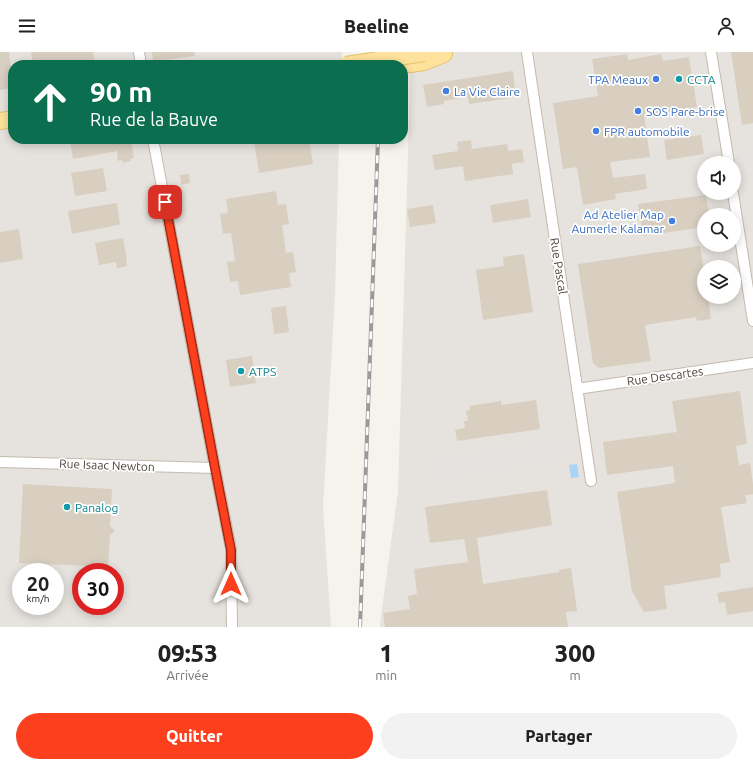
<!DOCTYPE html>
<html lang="fr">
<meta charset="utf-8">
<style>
body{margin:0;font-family:Ubuntu,sans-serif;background:#f2f2f2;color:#222;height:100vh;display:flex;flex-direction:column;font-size:15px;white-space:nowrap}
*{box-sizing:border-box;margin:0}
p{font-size:13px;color:#767676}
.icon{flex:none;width:22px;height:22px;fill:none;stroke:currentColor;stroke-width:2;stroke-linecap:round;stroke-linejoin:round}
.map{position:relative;height:575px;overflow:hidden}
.panel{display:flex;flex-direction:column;background:#fff;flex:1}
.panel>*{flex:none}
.hud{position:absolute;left:8px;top:8px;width:400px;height:84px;border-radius:16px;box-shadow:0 2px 10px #0003;background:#0b6e4f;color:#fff;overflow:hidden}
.tools{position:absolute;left:697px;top:104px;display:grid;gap:8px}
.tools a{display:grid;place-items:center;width:44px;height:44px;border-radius:50%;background:#fff;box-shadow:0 2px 10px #0003;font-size:20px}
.speed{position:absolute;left:12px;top:511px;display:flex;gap:8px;font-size:20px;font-weight:700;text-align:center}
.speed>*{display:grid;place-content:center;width:52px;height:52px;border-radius:50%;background:#fff;box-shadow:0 2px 10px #0003;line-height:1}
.speed small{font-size:10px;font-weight:400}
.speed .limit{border:6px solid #d22;background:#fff;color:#111}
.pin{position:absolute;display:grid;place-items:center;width:34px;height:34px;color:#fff;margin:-17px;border-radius:8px;box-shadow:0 2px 6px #0006}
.me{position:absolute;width:44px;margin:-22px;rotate:0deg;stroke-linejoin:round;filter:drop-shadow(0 0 3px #0008)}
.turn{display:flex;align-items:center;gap:14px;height:84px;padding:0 16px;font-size:18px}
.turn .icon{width:52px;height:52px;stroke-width:2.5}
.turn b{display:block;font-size:28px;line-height:34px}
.eta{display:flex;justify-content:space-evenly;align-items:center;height:68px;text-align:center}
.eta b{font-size:24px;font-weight:800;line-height:28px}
.action{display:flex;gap:8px;margin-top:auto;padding:8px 16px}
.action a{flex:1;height:46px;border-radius:24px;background:#fc3f1d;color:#fff;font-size:16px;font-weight:800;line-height:46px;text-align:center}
.action a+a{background:#f2f2f2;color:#222}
header{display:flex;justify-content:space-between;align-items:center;height:52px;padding:0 16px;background:#fff;font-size:18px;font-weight:800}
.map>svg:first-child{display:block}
.industrial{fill:#e6e2dd;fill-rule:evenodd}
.parking{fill:#e5e3e0}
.water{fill:#a9d4f2}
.building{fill:#d8cfc1}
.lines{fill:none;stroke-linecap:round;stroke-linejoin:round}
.street-casing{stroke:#c2bbae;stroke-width:12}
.primary-casing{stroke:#e6c16a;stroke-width:18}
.street{stroke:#fff;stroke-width:10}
.primary{stroke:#ffe39c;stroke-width:16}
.rail-casing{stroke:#9a9a9a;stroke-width:4}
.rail{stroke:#fff;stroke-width:2.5;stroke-dasharray:8;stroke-linecap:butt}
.primary-bridge-casing{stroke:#e6c16a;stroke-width:18;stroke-linecap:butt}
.primary-bridge{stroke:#ffe39c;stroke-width:16}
.route-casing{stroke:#a42913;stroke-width:10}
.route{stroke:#fc3f1d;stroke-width:7}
.shop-dot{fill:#3f7fe0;stroke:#fff;stroke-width:1.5}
.culture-dot{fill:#0f9aa8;stroke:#fff;stroke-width:1.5}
.labels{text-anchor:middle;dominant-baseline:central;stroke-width:3.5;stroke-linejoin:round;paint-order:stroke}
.shop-label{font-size:12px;fill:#366cbe;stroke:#fff;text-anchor:start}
.culture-label{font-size:12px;fill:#0d838f;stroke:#fff;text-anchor:start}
.street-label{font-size:12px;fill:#4b4439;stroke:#fff}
</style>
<header><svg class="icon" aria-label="menu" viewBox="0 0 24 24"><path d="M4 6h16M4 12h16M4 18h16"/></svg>Beeline<svg class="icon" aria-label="person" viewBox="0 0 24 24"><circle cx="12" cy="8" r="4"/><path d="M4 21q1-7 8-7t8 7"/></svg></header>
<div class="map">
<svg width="753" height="575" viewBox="0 0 753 575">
<rect width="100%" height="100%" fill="#f6f3ec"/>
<!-- industrial -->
<g class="industrial">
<path d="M0,0H342L341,13H13V87H339L335,242L323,455L331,575H0ZM21,520H55V554H21ZM81,520H115V554H81Z"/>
<path d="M411,0H753V575H380L381,564L398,440ZM704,111H734V141H704ZM704,163H734V193H704ZM704,215H734V245H704Z"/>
</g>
<!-- parking -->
<g class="parking">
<polygon points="753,95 753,131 751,131 749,118 742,119 739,97"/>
<polygon points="574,385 576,395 574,395 575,405 560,407 560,410 437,428 434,427 431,406"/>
</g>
<!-- water -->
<polygon class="water" points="577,412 579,425 571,426 569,413"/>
<!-- building -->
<g class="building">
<polygon points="0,0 9,0 13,36 0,38"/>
<polygon points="31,0 93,0 95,13 33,13"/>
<polygon points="152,0 194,0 195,4 165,8 165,7 153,9"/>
<polygon points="731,0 753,0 753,71 742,73"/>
<polygon points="627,2 628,8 661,2 663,9 689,5 697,55 644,63 650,105 610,110 613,126 645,122 647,137 615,142 616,147 583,153 577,115 563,117 553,51 598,44 592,7"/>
<polygon points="513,19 515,38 510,39 511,46 469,52 468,45 444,49 444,52 427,55 423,33"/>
<polygon points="701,83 704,102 667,108 664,88"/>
<polygon points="70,87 131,87 134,106 130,107 131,109 123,111 122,108 118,109 117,99 73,107"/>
<polygon points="258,87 309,87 313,112 259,121 254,89 258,88"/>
<polygon points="471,88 472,97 507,92 508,99 522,97 524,110 512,112 513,122 465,129 463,114 435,118 432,103 458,99 457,90"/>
<polygon points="103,116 107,139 75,144 71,121"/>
<polygon points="189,122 190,131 181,133 180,123"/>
<polygon points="276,139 278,153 286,152 289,172 282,173 286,201 293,200 296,220 289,221 291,235 240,243 238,229 230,230 227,210 235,209 231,181 223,182 220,162 228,161 226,147"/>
<polygon points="706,143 709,163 704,163 704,175 643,184 638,152"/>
<polygon points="528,147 531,165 493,171 490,153"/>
<polygon points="117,151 120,172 118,173 72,182 68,159"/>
<polygon points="433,153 436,171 410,175 407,157"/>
<polygon points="19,177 23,207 0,211 0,180"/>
<polygon points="123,186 127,208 126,208 127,214 117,216 116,210 99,213 95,191"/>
<polygon points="700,194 704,219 704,245 708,245 711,267 697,269 696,265 645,273 651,309 599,316 593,311 578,212"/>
<polygon points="524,202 533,260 483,268 476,218 504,214 503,205"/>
<polygon points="286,254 289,280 274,282 271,256"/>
<polygon points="252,304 256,331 230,335 226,308"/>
<polygon points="740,339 747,392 736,394 739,413 750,411 753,432 753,442 745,443 747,451 721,455 730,510 720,512 721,525 664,534 667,557 644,560 632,539 617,440 675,431 673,414 607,423 603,390 677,380 672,349"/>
<polygon points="536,348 540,377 457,389 455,378 465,376 464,369 468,369 466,359 470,358 470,354 501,349 501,353"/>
<polygon points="23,432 112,437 110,474 115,479 110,483 108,513 90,512 90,514 19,511"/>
<polygon points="547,438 552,473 477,486 483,532 559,520 559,518 571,516 577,559 566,560 568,575 385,575 383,561 410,557 408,544 417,542 414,517 468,510 464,487 430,491 425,455"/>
<polygon points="753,535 753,559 727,563 725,550 719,551 717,541"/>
</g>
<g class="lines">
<defs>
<g id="street">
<polyline points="139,0 141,13"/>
<polyline points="527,0 591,429"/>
<polyline points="711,0 729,111"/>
<polyline points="153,87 215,416 231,497 232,575"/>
<polyline points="733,141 753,269"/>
<polyline points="577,337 753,311"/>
<polyline points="0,410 215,416"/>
</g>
<g id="primary">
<polyline points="403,13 424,10 444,2"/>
<polyline points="0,69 13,67"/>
</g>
</defs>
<!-- street casing -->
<use href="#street" class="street-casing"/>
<!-- primary casing -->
<use href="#primary" class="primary-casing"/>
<!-- street -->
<use href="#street" class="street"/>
<!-- primary -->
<use href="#primary" class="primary"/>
<defs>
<g id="rail">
<polyline points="376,13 377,0"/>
<polyline points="360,575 378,87"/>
</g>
</defs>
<!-- rail casing -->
<use href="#rail" class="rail-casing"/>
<!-- rail -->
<use href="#rail" class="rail"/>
<defs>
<polyline id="primary-bridge" points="346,13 424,1"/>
</defs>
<!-- primary-bridge casing -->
<use href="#primary-bridge" class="primary-bridge-casing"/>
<!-- primary-bridge -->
<use href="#primary-bridge" class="primary-bridge"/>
</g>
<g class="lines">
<defs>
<polyline id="route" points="165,150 215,416 231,498 231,532"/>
</defs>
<!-- route casing -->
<use href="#route" class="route-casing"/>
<!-- route -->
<use href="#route" class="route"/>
</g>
<!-- markers -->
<g class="shop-dot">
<circle cx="656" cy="27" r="4"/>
<circle cx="446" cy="39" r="4"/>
<circle cx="638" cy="59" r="4"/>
<circle cx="596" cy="79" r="4"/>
<circle cx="672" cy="169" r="4"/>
</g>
<g class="culture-dot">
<circle cx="679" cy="27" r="4"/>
<circle cx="241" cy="319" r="4"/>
<circle cx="67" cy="455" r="4"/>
</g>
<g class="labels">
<!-- shop labels -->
<g class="shop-label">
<text x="648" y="27" text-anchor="end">TPA Meaux</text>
<text x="454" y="39">La Vie Claire</text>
<text x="646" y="59">SOS Pare-brise</text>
<text x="604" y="79">FPR automobile</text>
<text x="664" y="162" text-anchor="end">Ad Atelier Map<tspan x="664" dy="14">Aumerle Kalamar</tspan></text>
</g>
<!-- culture labels -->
<g class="culture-label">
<text x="687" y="27">CCTA</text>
<text x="249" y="319">ATPS</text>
<text x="75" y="455">Panalog</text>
</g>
<!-- street labels -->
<g class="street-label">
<text transform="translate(559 214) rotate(81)">Rue Pascal</text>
<text transform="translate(665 324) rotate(-8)">Rue Descartes</text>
<text transform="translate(107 413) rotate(2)">Rue Isaac Newton</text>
</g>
</g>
</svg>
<div class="tools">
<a><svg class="icon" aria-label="sound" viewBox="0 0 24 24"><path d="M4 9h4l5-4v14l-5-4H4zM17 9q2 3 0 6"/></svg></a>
<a><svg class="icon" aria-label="search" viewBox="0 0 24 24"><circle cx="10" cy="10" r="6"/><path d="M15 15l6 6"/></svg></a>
<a><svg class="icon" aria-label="layers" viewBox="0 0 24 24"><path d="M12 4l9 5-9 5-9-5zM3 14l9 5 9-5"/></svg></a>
</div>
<div class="speed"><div>20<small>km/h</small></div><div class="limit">30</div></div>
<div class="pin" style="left:165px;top:150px;background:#d93025"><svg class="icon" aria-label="arrive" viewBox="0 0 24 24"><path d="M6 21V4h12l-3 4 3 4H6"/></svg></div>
<svg class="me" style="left:231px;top:532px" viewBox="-20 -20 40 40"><path d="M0-17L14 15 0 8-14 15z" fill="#fc3f1d" stroke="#fff" stroke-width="4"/></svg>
<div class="hud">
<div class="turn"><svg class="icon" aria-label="ahead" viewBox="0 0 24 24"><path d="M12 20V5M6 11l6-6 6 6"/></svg><div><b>90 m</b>Rue de la Bauve</div></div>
</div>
</div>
<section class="panel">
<div class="eta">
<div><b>09:53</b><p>Arrivée</p></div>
<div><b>1</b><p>min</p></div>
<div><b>300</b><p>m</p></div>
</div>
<div class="action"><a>Quitter</a><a>Partager</a></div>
</section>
